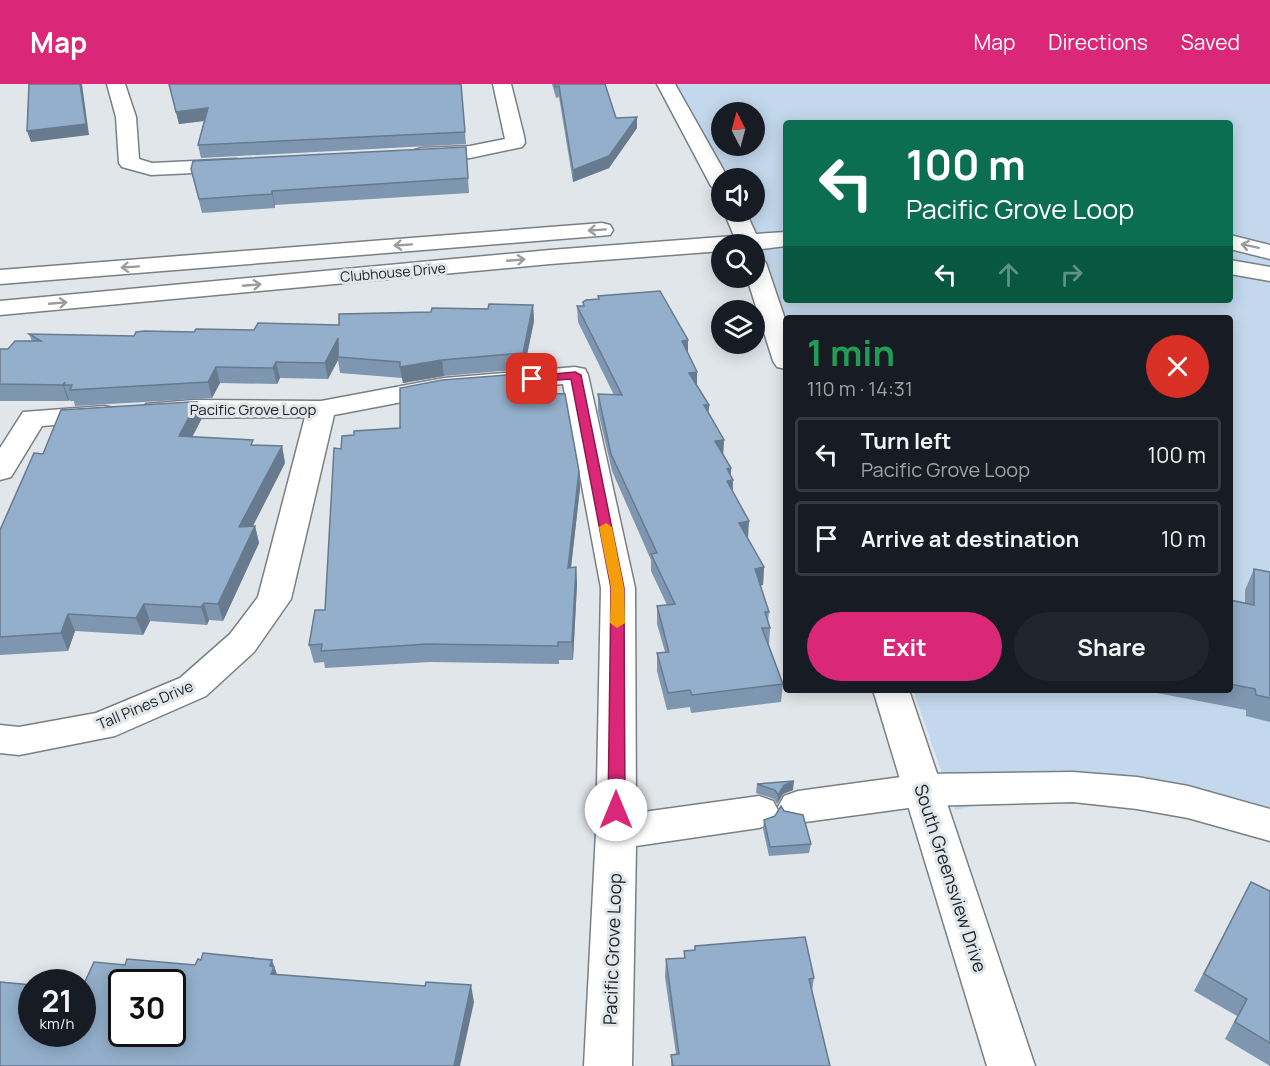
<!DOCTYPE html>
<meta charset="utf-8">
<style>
body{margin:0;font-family:Manrope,sans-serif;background:#20242c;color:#f1f3f6;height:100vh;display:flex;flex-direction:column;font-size:22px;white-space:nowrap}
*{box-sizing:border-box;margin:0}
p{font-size:20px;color:#9ea1a6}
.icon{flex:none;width:33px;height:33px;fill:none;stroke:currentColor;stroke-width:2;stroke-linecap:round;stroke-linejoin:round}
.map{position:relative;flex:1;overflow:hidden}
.drawer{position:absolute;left:783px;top:231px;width:450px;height:378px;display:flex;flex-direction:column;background:#171b24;border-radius:6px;box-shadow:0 3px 15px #0003}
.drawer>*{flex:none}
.top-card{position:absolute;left:783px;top:36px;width:450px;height:183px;border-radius:6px;box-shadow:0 3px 15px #0003;background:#0b6e4f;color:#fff;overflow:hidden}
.needle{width:39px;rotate:354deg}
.controls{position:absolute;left:711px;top:18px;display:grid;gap:12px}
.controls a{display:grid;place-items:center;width:54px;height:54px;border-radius:50%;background:#171b24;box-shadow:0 3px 15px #0003;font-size:30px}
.speed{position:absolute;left:18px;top:885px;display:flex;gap:12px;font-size:30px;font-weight:700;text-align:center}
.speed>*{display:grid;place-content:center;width:78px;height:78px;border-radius:50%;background:#171b24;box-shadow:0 3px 15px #0003;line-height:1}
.speed small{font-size:15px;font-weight:400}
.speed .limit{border:3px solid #111;border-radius:9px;background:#fff;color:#111}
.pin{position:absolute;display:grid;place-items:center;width:51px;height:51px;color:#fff;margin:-26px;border-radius:12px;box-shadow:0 3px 9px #0006}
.me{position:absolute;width:66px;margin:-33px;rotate:0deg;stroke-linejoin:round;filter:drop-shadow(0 0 4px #0008)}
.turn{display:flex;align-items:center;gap:21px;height:126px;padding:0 24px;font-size:27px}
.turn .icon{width:78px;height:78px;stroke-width:2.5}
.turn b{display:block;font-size:42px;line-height:51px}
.lanes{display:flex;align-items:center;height:57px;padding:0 24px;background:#0003;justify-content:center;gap:30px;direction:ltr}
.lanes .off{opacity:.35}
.round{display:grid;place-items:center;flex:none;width:63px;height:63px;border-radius:32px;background:#20242c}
.summary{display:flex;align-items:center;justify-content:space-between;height:102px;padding:0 24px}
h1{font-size:36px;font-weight:700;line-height:45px;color:#1e9e55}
.button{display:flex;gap:12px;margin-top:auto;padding:12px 24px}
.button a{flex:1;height:69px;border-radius:36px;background:#db2777;color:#fff;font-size:24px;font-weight:700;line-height:69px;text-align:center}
.button a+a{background:#20242c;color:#f1f3f6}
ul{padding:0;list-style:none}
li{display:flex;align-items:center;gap:18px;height:75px;margin:0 12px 9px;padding:0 12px;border:3px solid #363941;border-radius:6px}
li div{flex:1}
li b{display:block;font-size:22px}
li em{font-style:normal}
header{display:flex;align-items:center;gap:36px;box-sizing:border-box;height:84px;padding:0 30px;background:#db2777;color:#fff}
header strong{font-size:28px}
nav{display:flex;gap:33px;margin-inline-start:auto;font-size:21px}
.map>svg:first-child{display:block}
.green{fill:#c3d8ec;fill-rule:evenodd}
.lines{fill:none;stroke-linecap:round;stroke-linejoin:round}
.street-casing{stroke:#7a7f84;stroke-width:3}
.secondary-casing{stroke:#7a7f84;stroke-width:3}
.street{fill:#fff;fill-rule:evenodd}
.secondary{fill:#fff;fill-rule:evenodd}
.wall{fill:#7e96af}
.shaded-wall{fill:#677a8e}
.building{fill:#93afcb;stroke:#677a8e;stroke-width:1.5;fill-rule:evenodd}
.oneway{stroke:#9b9c9d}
.route{fill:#db2777;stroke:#8e194d;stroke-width:1.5}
.slow{fill:#f59e0b}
.labels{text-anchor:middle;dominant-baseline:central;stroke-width:6;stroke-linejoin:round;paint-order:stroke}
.far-street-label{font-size:14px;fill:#212325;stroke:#e1e6eb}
.street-label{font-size:15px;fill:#212325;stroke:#e1e6eb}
.near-street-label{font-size:18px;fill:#212325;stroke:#e1e6eb}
</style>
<header>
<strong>Map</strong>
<nav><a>Map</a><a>Directions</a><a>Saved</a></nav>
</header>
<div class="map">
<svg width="1270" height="982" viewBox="0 0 1270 982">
<rect width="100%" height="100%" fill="#e1e6eb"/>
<!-- green -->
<path class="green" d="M664,0H1270V736L1036,708L955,726L913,606H1230V234H786V242L770,196L738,128H754V94H722ZM722,28H754V62H722ZM786,39H1230V216H786Z"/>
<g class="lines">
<defs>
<g id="street">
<polygon points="107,0 125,0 136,33 139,75 152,79 236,75 243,77 246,81 243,85 236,87 151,91 122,83 119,79 116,33"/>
<polygon points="493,0 511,0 524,52 525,59 522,63 470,74 422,76 415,74 412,70 415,66 422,64 470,62 505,55"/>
<polygon points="575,283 585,285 588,291 635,504 636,729 759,712 773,717 779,728 773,739 759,744 636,762 632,982 584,982 596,748 601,504 563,300 444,310 334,331 291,515 254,568 206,612 115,652 19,671 0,669 0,641 19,643 96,629 180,594 230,550 258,513 305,333 156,334 146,332 142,326 146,320 194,316 321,317 444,294"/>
<polygon points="104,322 114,324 118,330 114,336 42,342 11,393 0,396 0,364 23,328"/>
<polygon points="1073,688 1137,693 1188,702 1270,725 1270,757 1188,734 1137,725 1073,718 923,722 798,739 784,734 778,723 784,712 798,707 923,690"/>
</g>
<g id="secondary">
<polygon points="657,0 675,0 728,94 722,94 722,108 715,106 711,102"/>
<polygon points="724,128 746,128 756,150 786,148 786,162 754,166 754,160 722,160 722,167 550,180 0,231 0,217 550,166 734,152"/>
<polygon points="602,139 610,141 613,146 610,151 0,200 0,186"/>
<polygon points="1230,151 1270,161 1270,175 1230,165"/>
<polygon points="754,172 762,174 766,179 786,238 786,285 777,283 773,277 747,194 754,194"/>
<polygon points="1230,176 1270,183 1270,197 1230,190"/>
<polygon points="873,606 909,606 1035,982 987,982"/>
</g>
</defs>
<!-- street casing -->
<use href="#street" class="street-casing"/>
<!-- secondary casing -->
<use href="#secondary" class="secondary-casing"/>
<!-- street -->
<use href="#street" class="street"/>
<!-- secondary -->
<use href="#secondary" class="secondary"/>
</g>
<!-- wall -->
<g class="wall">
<polygon points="169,0 461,0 466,60 201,74 198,61 204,37 179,40"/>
<polygon points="552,0 605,0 616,34 637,33 637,44 609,84 573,98 559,13 556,14"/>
<polygon points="466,63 469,109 275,121 275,124 202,129 191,85"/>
<polygon points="598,212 688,268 697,301 709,321 708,328 724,356 723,370 731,384 731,392 733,396 733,407 748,454 764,483 763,501 760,501 769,528 768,537 770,544 769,561 783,600 781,618 691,629 690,623 667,626 657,587 657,569 665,568 657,540 657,522 667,521 651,487 651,476 612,387 598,327 598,310 614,311 578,238 577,222 583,222 583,218 598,215"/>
<polygon points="533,221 534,237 524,285 444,292 403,299 402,294 340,289 338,276 328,295 280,294 277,300 220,299 212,314 75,322 74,317 70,317 69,316 68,317 0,317 0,265 8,265 32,257 29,250 134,252 194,248 254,246 339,241 431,228"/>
<polygon points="519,290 519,309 579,387 580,404 571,483 576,483 577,500 573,576 559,576 559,580 430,578 325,584 324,578 314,579 309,561 325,526 341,365 354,351 400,344"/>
<polygon points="202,334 192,353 254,361 282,362 285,379 253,442 255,442 259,459 223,537 209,536 207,541 150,537 143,551 75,547 68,567 0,571 0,446 43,370"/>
<polygon points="1254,485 1270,488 1270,638 1246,632 1246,626 1157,609 1157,606 1230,606 1230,516 1245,519 1245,506"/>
<polygon points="757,700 793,706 783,710 777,720 774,715 756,709"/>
<polygon points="764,736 811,760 809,769 769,772 763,745"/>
<polygon points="1270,807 1270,982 1225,955 1237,932 1194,907 1242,815"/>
<polygon points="695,862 814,894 812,907 830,982 671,982 671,971 676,970 665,893 666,875 684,874 684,867 694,866"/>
</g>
<!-- shaded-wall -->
<g class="shaded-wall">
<polygon points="80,0 82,0 89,51 31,58 27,47"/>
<polygon points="208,24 211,36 179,40 176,28"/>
<polygon points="637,33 637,44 609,84 573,98 573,86"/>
<polygon points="272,107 275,121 275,124 272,110"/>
<polygon points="533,221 534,237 524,285 523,269"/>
<polygon points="338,254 338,276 328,295 325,279"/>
<polygon points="688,256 688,272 682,257"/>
<polygon points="442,276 444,292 403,299 400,283"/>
<polygon points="276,278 280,294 277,300 273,284"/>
<polygon points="216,283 220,299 212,314 208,298"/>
<polygon points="697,288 697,304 689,289"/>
<polygon points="519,290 520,306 516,325 515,308"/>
<polygon points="65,298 64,301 69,316 68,317 63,301"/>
<polygon points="197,318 202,334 184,369 179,352"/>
<polygon points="704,321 709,321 708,337"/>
<polygon points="724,356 723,373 715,357"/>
<polygon points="282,362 285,379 243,461 239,443"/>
<polygon points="731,384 730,397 733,396 732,413 726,414 727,385"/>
<polygon points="579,387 580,404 569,501 568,484"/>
<polygon points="749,437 748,454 739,439"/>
<polygon points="255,442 259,459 223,537 218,520"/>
<polygon points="576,483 577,500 573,576 572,558"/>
<polygon points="764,483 763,501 753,503 755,485"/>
<polygon points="204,519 209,536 207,541 201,523"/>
<polygon points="144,520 150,537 143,551 136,534"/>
<polygon points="68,530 75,547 68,567 61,549"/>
<polygon points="794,697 793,706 783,710 777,720 778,711 784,701"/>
<polygon points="272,876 278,893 271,890 270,882"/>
<polygon points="471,901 474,918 460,982 454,982"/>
</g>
<!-- building -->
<g class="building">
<polygon points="29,0 80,0 86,40 27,47"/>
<polygon points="169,0 461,0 465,48 198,61 208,24 176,28"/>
<polygon points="555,0 605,0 616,34 637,33 609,72 573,86 559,2 555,3"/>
<polygon points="466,63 468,94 272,107 272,110 199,115 191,85 193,77"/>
<polygon points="660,207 688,256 682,257 697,288 689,289 709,321 704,321 724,356 715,357 731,384 727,385 733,396 727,397 749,437 739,439 764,483 755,485 769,528 765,528 770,544 762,544 783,600 692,611 690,606 668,609 657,569 669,568 657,522 675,520 651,470 657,469 611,370 598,310 622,311 577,222 584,222 583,218 586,216 599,215 598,212"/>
<polygon points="489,220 533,221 523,269 442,276 400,283 400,278 338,273 338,254 325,279 276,278 273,284 216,283 208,298 70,306 72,301 64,301 65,298 63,301 0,300 0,265 8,265 15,257 41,257 29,250 134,252 136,248 145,247 194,248 196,245 254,246 258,239 339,241 339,230 431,228 432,224 488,225"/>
<polygon points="519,290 515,308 565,310 579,387 568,484 576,483 572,558 558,558 558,562 427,560 321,567 322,560 309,561 315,526 325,526 334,364 341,365 342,352 354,351 354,347 400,344 400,304 442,296"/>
<polygon points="190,318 197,318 179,352 253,356 251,361 282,362 239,443 255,442 218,520 204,519 201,523 144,520 136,534 68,530 61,549 0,553 0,446 34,369 43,370 61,326"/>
<polygon points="1254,485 1270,488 1270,614 1256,611 1255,605 1230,600 1230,516 1254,521"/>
<polygon points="794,697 784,701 778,711 775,706 757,700"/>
<polygon points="781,722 784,727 803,731 811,760 770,763 764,736 775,732"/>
<polygon points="1251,798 1270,807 1270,959 1235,938 1247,915 1204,890"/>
<polygon points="805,853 814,894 809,895 830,982 673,982 671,971 679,970 666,875 685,874 684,867 695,866 695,862"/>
<path d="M203,869L272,876L270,882L274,883L271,890L425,902L426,898L471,901L454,982H0V898L32,901V950H82V904L94,878L125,881L127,875L195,881L198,875L201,876ZM122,898H172V950H122Z"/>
</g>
<!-- one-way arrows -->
<defs><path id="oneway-shaft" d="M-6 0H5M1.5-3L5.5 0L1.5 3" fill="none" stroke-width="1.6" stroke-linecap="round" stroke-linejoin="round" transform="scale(1.5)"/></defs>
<g class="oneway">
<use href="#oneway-shaft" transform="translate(597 146) rotate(176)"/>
<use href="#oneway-shaft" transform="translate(403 161) rotate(176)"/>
<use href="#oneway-shaft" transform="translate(1250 162) rotate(-168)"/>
<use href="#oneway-shaft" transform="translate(516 176) rotate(-5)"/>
<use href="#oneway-shaft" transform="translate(130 183) rotate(176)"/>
<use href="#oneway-shaft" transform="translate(252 201) rotate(-5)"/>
<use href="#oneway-shaft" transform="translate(58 219) rotate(-5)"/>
</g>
<!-- route -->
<polygon class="route" points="575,288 581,291 624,504 625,726 622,731 616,733 610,731 608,726 611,504 571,295 532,298 526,295 532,292"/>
<!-- slow -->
<polygon class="slow" points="606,439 612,443 624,504 625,539 617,544 610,539 611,504 599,443"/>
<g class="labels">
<!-- far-street labels -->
<g class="far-street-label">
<text transform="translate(393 188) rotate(-5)">Clubhouse Drive</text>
</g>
<!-- street labels -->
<g class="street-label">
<text x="253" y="325">Pacific Grove Loop</text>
<text transform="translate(145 621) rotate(-23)">Tall Pines Drive</text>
</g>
<!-- near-street labels -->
<g class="near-street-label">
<text transform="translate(951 794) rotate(72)">South Greensview Drive</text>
<text transform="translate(612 865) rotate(-88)">Pacific Grove Loop</text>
</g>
</g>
</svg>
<div class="controls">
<a><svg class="needle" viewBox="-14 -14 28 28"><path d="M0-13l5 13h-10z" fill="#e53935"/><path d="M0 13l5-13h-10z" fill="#9ea1a6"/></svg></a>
<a><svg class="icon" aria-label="sound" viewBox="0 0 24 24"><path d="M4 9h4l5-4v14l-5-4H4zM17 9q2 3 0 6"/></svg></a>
<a><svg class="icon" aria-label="search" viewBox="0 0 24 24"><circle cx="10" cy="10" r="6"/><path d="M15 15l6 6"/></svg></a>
<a><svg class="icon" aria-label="layers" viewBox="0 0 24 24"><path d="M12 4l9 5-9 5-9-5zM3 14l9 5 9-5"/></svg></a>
</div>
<div class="speed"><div>21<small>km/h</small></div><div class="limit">30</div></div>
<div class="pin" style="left:532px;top:295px;background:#d93025"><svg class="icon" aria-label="arrive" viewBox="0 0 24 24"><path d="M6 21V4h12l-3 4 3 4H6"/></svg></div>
<svg class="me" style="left:616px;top:726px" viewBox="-20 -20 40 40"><circle r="19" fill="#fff"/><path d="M0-13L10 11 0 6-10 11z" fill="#db2777"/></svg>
<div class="top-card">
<div class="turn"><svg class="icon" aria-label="left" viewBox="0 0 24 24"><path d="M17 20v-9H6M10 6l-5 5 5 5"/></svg><div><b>100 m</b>Pacific Grove Loop</div></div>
<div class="lanes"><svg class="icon" aria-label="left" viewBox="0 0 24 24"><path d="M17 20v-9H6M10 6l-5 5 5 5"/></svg><svg class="icon off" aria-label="ahead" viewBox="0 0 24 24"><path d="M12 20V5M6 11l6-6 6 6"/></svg><svg class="icon off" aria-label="right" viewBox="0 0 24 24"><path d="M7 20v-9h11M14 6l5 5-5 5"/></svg></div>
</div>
<section class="drawer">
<div class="summary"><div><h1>1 min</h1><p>110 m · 14:31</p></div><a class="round" style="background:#d93025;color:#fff"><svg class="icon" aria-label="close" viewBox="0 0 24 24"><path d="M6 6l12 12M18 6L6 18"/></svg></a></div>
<ul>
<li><svg class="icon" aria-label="left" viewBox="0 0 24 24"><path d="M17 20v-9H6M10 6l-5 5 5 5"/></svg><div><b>Turn left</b><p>Pacific Grove Loop</p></div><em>100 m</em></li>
<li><svg class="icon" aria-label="arrive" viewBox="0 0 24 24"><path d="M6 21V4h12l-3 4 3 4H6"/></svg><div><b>Arrive at destination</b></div><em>10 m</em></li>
</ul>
<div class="button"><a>Exit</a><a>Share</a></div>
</section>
</div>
